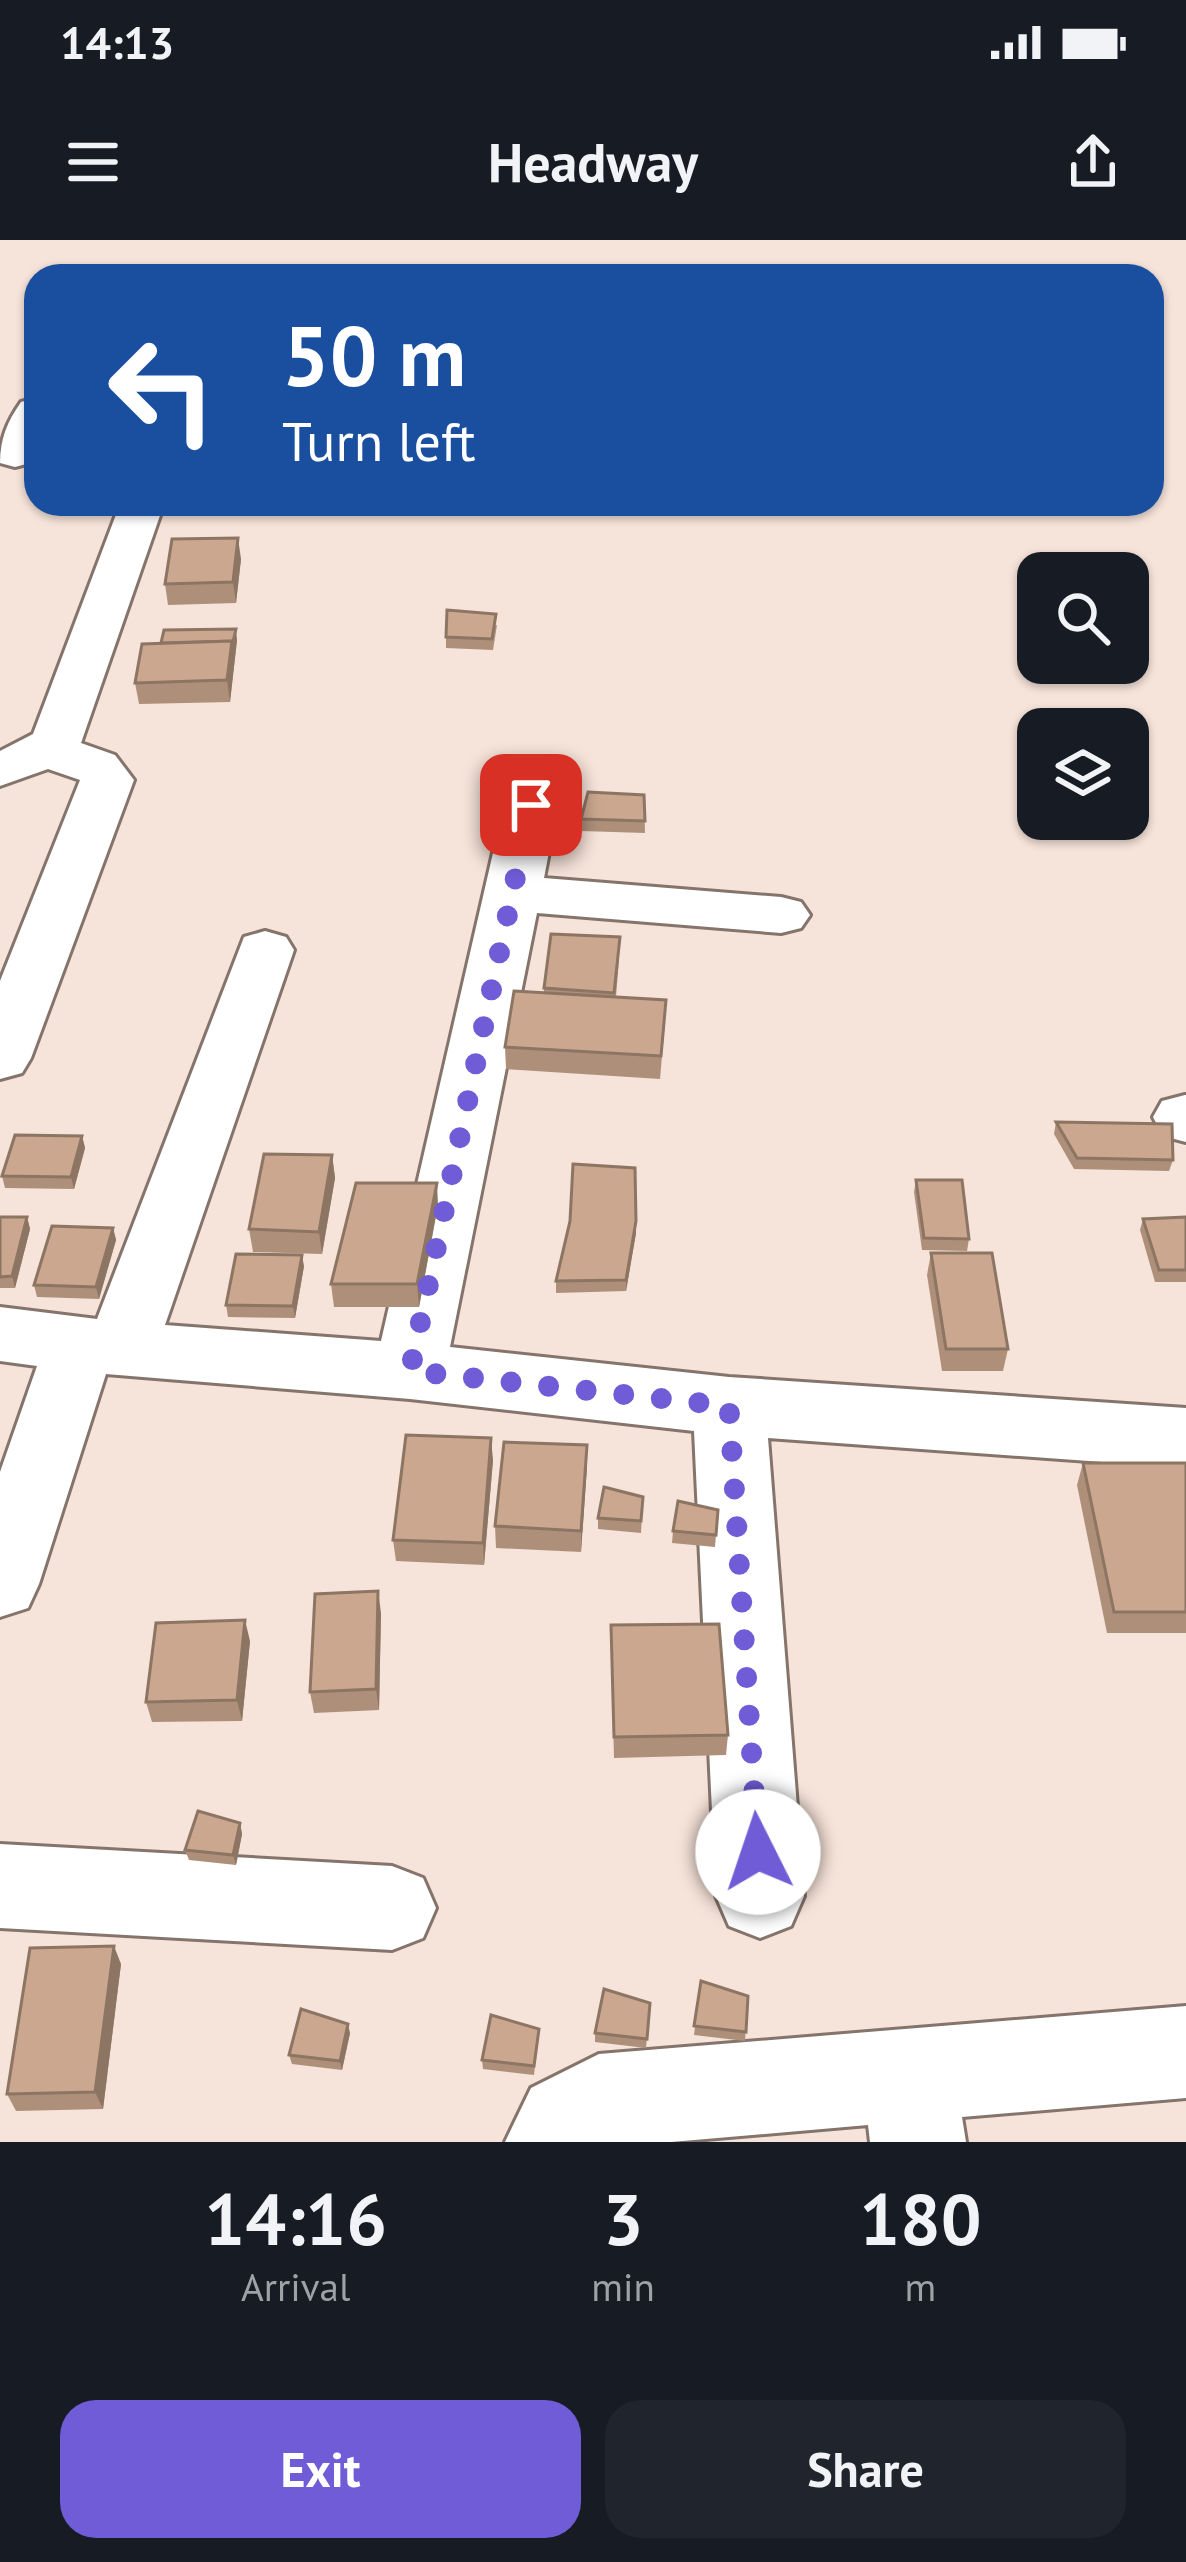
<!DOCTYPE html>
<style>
body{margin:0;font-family:"PT Sans",sans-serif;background:#20242c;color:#f1f3f6;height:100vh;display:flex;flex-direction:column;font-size:45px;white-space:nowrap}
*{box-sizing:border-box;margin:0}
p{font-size:39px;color:#9ea1a6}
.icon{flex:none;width:66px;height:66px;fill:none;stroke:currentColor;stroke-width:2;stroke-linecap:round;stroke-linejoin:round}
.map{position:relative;height:1902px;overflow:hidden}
.details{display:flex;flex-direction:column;background:#171b24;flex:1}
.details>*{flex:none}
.guide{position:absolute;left:24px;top:24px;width:1140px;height:252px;border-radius:36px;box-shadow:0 3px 9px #0004;background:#1a4fa0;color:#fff;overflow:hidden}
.tools{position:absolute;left:1017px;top:312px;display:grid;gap:24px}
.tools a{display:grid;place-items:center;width:132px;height:132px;border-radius:24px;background:#171b24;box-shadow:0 3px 9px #0004;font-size:60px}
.pin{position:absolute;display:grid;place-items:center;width:102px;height:102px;color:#fff;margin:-51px;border-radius:24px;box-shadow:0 6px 18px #0006}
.me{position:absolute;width:132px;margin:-66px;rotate:356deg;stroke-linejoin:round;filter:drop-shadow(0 0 9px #0008)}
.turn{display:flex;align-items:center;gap:42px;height:252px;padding:0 60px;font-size:54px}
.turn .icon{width:156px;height:156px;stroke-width:2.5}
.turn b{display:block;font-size:84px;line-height:102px}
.eta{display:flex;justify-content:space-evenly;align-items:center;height:204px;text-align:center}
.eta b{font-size:72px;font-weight:700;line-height:84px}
.primary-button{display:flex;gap:24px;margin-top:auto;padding:24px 60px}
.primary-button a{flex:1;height:138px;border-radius:36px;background:#705cd6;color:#fff;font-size:48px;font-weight:700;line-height:138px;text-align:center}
.primary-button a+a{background:#20242c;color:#f1f3f6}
.status{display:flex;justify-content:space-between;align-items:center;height:84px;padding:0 60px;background:#171b24;direction:ltr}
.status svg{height:33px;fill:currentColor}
header{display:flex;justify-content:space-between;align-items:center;height:156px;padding:0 60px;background:#171b24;font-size:54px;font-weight:700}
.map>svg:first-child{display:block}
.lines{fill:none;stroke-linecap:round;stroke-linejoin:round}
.minor-casing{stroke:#84746b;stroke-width:6}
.minor{fill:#fff;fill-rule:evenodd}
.wall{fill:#ae907a}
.shaded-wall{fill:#8d7563}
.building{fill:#caa78e;stroke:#8d7563;stroke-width:3}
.route{stroke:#705cd6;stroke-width:21;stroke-dasharray:0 37.8}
</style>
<div class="status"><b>14:13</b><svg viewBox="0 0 49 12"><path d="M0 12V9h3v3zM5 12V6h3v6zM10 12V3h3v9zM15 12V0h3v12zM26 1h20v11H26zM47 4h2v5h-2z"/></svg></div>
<header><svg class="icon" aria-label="menu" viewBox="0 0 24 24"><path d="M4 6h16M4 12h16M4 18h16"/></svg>Headway<svg class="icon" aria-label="share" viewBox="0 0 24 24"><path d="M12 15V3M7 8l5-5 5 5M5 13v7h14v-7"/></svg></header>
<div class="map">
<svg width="1186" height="1902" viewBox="0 0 1186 1902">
<rect width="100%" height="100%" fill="#f6e3d9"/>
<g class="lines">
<defs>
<g id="minor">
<path d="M36,158V215L30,223L15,227L0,223C0,199 7,182 21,162Z"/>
<polygon points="120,264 164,264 81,503 115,515 134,540 31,818 22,833 0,839 0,741 80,540 48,529 0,546 0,511 33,494"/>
<polygon points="531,549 550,554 558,565 544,638 781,657 801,662 810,675 801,688 781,693 537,673 450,1107 729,1137 1186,1168 1186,1228 768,1198 804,1656 791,1686 760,1698 729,1686 716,1656 694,1191 410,1159 106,1134 39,1344 28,1368 0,1377 0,1232 37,1126 0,1121 0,1067 97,1079 244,697 265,691 286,697 294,710 165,1085 381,1101 504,565 512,554"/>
<polygon points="1185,855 1186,855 1186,902 1163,896 1153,877 1162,861"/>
<polygon points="0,1604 392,1626 423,1638 436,1668 423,1698 392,1710 0,1688"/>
<polygon points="1186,1766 1186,1858 962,1877 966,1902 870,1902 868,1885 671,1902 505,1902 531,1848 599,1814"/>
</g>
</defs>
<!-- minor casing -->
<use href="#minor" class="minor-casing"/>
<!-- minor -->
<use href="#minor" class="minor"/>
</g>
<!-- wall -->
<g class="wall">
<polygon points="241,319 236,363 168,365 165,344"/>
<polygon points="497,385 493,410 446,408 446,397"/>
<polygon points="237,400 230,462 139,464 135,443 161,403"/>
<polygon points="644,555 645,593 581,591 581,579"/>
<polygon points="619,719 616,757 665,782 660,839 506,829 505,807 544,753 544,748"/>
<polygon points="1056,882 1173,920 1169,931 1074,929 1054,894"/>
<polygon points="82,896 85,908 74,949 5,948 2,936"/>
<polygon points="332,915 335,938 322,1014 253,1012 249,989"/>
<polygon points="916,940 969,999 967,1011 922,1010 914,952"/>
<polygon points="438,965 419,1067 334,1067 331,1044"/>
<polygon points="0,977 27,977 30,989 15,1048 0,1048"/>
<polygon points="1186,977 1186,1042 1155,1042 1140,990 1143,979"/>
<polygon points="113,988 116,1000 99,1059 37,1057 34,1045"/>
<polygon points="636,993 626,1051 556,1053 556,1041"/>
<polygon points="931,1013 1008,1109 1003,1131 942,1131 927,1035"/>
<polygon points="304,1026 295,1078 228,1077 226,1065"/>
<polygon points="587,1205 581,1312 496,1308 495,1286"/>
<polygon points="493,1220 484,1325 396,1321 393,1300"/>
<polygon points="1083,1223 1186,1223 1186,1393 1107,1393 1077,1245"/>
<polygon points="643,1257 641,1293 598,1289 598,1278"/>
<polygon points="718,1270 715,1307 672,1303 673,1291"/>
<polygon points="381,1373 379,1470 314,1473 310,1452"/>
<polygon points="250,1401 242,1481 152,1482 146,1462"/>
<polygon points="611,1406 728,1495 726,1515 614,1518"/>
<polygon points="240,1583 242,1594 236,1625 189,1620 185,1610"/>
<polygon points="121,1724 103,1869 16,1871 7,1854"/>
<polygon points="701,1741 748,1756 745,1801 694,1795"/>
<polygon points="650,1763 646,1808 595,1802 595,1793"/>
<polygon points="539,1789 534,1835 483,1829 482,1820"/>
<polygon points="350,1793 342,1830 292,1824 289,1815"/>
</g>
<!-- shaded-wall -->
<g class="shaded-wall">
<polygon points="238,298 241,319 236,363 233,342"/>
<polygon points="236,389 237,400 230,462 227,440 232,401"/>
<polygon points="82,896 85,908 74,949 71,937"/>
<polygon points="332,915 335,938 322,1014 319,992"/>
<polygon points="437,943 438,965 419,1067 417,1044"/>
<polygon points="27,977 30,989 15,1048 12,1036"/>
<polygon points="636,981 636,993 626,1051 626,1040"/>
<polygon points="113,988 116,1000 99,1059 96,1047"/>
<polygon points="302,1015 304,1026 295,1078 293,1066"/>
<polygon points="491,1198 493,1220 484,1325 483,1303"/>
<polygon points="587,1205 587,1227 581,1312 581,1291"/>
<polygon points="378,1351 381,1373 379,1470 376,1449"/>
<polygon points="245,1380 250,1401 242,1481 237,1460"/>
<polygon points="240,1583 242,1594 236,1625 233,1615"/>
<polygon points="114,1706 121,1724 103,1869 95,1852"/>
<polygon points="348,1784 350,1793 342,1830 340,1821"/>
</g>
<!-- building -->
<g class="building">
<polygon points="238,298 233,342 165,344 172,299"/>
<polygon points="447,370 496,374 492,399 446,397"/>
<polygon points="236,389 232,406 232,401 161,403 164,390"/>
<polygon points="232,401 227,440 135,443 142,404"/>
<polygon points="588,552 644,555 645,581 581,579"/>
<polygon points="551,694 620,697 614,753 544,748"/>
<polygon points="514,751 666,760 661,816 505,807"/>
<polygon points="1056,882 1172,884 1173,920 1077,918"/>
<polygon points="15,895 82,896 71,937 2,936"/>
<polygon points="264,914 332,915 319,992 249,989"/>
<polygon points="573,924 635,928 636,981 626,1040 556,1041 570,981"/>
<polygon points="916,940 962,940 969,999 924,998"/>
<polygon points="356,943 437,943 417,1044 331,1044"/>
<polygon points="0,977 27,977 12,1036 0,1037"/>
<polygon points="1186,977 1186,1030 1159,1030 1143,979"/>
<polygon points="52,986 113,988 96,1047 34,1045"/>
<polygon points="931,1013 992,1013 1008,1109 946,1109"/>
<polygon points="236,1014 302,1015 293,1066 226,1065"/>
<polygon points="406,1195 491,1198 483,1303 393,1300"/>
<polygon points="504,1202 587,1205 581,1291 495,1286"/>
<polygon points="1083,1223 1186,1223 1186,1372 1114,1372"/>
<polygon points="604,1247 643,1257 641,1281 598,1278"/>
<polygon points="678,1261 718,1270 716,1295 673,1291"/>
<polygon points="378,1351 376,1449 310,1452 315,1354"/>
<polygon points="245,1380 237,1460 146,1462 156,1383"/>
<polygon points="719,1384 728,1495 614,1497 611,1385"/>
<polygon points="198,1571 240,1583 233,1615 185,1610"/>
<polygon points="114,1706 95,1852 7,1854 30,1708"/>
<polygon points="701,1741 748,1756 746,1792 694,1786"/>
<polygon points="604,1749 650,1763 647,1799 595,1793"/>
<polygon points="301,1769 348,1784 340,1821 289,1815"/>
<polygon points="491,1775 539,1789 534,1826 482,1820"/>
</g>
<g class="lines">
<!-- route -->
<polyline class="route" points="531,565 410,1131 729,1166 758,1612"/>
</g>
</svg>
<div class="tools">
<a><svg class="icon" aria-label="search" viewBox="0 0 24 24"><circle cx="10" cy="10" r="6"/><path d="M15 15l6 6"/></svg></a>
<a><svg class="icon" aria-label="layers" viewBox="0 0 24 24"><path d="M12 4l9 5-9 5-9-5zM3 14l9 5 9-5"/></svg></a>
</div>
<div class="pin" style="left:531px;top:565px;background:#d93025"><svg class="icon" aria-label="arrive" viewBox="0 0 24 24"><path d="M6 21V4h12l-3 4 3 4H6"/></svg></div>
<svg class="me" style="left:758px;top:1612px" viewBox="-20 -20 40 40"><circle r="19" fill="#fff"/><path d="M0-13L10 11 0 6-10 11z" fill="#705cd6"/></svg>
<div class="guide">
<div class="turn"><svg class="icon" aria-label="left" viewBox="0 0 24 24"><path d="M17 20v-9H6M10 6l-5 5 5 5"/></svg><div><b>50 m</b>Turn left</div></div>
</div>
</div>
<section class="details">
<div class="eta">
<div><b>14:16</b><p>Arrival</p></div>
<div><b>3</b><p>min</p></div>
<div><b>180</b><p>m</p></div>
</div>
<div class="primary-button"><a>Exit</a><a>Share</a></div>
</section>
